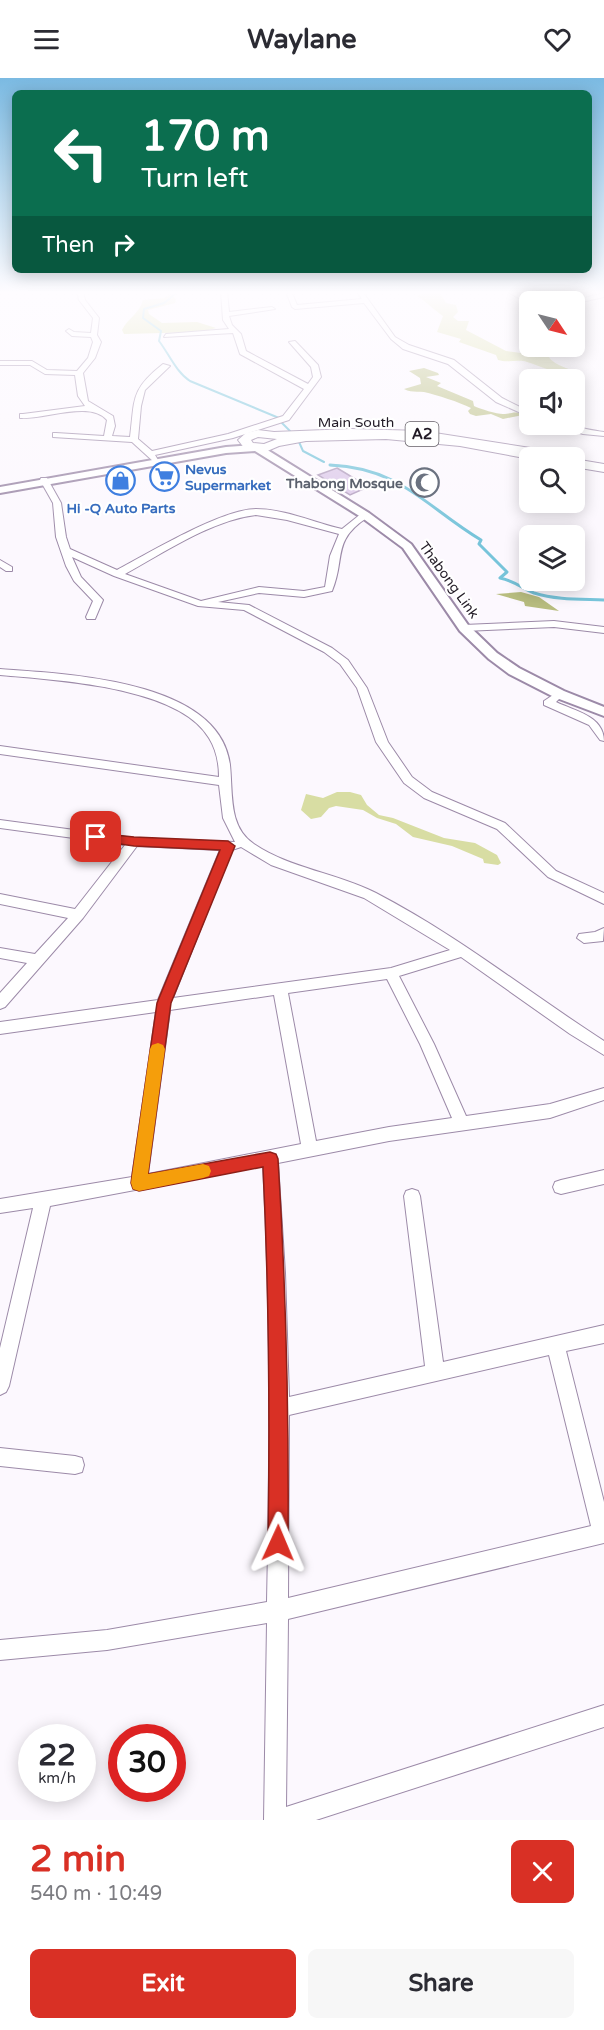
<!DOCTYPE html>
<meta charset="utf-8">
<style>
body{margin:0;font-family:"Varela Round",sans-serif;background:#f7f7f7;color:#2b2b33;height:100vh;display:flex;flex-direction:column;font-size:22px;white-space:nowrap}
*{box-sizing:border-box;margin:0}
p{font-size:20px;color:#7c7c81}
.icon{flex:none;width:33px;height:33px;fill:none;stroke:currentColor;stroke-width:2;stroke-linecap:round;stroke-linejoin:round}
.map{position:relative;height:1742px;overflow:hidden}
.side{display:flex;flex-direction:column;background:#fff;flex:1}
.side>*{flex:none}
.banner{position:absolute;left:12px;top:12px;width:580px;height:183px;border-radius:9px;box-shadow:0 3px 15px #0003;background:#0b6e4f;color:#fff;overflow:hidden}
.needle{width:39px;rotate:125deg}
.controls{position:absolute;left:519px;top:213px;display:grid;gap:12px}
.controls a{display:grid;place-items:center;width:66px;height:66px;border-radius:9px;background:#fff;box-shadow:0 3px 15px #0003;font-size:30px}
.speed{position:absolute;left:18px;top:1646px;display:flex;gap:12px;font-size:30px;font-weight:700;text-align:center}
.speed>*{display:grid;place-content:center;width:78px;height:78px;border-radius:50%;background:#fff;box-shadow:0 3px 15px #0003;line-height:1}
.speed small{font-size:15px;font-weight:400}
.speed .limit{border:9px solid #d22;background:#fff;color:#111}
.pin{position:absolute;display:grid;place-items:center;width:51px;height:51px;color:#fff;margin:-26px;border-radius:12px;box-shadow:0 3px 9px #0006}
.me{position:absolute;width:66px;margin:-33px;rotate:1deg;stroke-linejoin:round;filter:drop-shadow(0 0 4px #0008)}
.turn{display:flex;align-items:center;gap:21px;height:126px;padding:0 30px;font-size:27px}
.turn .icon{width:78px;height:78px;stroke-width:2.5}
.turn b{display:block;font-size:42px;line-height:51px}
.then{display:flex;align-items:center;height:57px;padding:0 30px;background:#0003;gap:12px;font-size:22px}
.round{display:grid;place-items:center;flex:none;width:63px;height:63px;border-radius:9px;background:#f7f7f7}
.overview{display:flex;align-items:center;justify-content:space-between;height:102px;padding:0 30px}
h1{font-size:36px;font-weight:800;line-height:45px;color:#d93025}
.action{display:flex;gap:12px;margin-top:auto;padding:12px 30px}
.action a{flex:1;height:69px;border-radius:9px;background:#d93025;color:#fff;font-size:24px;font-weight:800;line-height:69px;text-align:center}
.action a+a{background:#f7f7f7;color:#2b2b33}
header{display:flex;justify-content:space-between;align-items:center;height:78px;padding:0 30px;background:#fff;font-size:27px;font-weight:800}
.map>svg:first-child{display:block}
.green{fill:#d8dda3}
.forest{fill:#b8bd7f}
.lines{fill:none;stroke-linecap:round;stroke-linejoin:round}
.stream-far1{stroke:#77c4da;stroke-width:2}
.stream{stroke:#77c4da;stroke-width:3}
.building{fill:#ddcaea;stroke:#b3a0bf;stroke-width:1.5}
.minor-casing{stroke:#9c8aa8;stroke-width:2}
.major-casing{stroke:#9c8aa8;stroke-width:4}
.highway-casing{stroke:#9c8aa8;stroke-width:2}
.minor{fill:#fff;fill-rule:evenodd}
.major{fill:#fff;fill-rule:evenodd}
.highway{fill:#fff;fill-rule:evenodd}
.route{fill:#d93025;stroke:#8d1f18;stroke-width:1.5}
.slow{fill:#f59e0b}
.labels{text-anchor:middle;dominant-baseline:central;stroke-width:4.5;stroke-linejoin:round;paint-order:stroke}
.far-street-label{font-size:14px;fill:#221b26;stroke:#fff}
.far-shop-label{font-size:14px;font-weight:bold;fill:#366cbe;stroke:#fff;text-anchor:start}
.far-worship-label{font-size:14px;font-weight:bold;fill:#5b616d;stroke:#fff;text-anchor:end}
.shield{fill:#fff;stroke:#645f67;stroke-width:1.5}
.shield-label{font-size:15px;font-weight:bold;fill:#221b26}
</style>
<header><svg class="icon" aria-label="menu" viewBox="0 0 24 24"><path d="M4 6h16M4 12h16M4 18h16"/></svg>Waylane<svg class="icon" aria-label="heart" viewBox="0 0 24 24"><path d="M12 20l-8-8c-3-5 5-10 8-4 3-6 11-1 8 4z"/></svg></header>
<div class="map">
<svg width="604" height="1742" viewBox="0 0 604 1742">
<rect width="100%" height="100%" fill="#fcf8fe"/>
<!-- green -->
<g class="green">
<path d="M428,213H439L446,225L456,227L458,234L453,239L458,243H469L466,252L506,273L549,279C553,287 575,293 584,297C568,301 543,289 527,284C519,281 508,285 498,282L496,277L459,264L461,261L437,254L443,238C434,232 428,225 417,218Z"/>
<path d="M171,216L176,221L175,225L148,232L149,236L162,245L197,244L216,250L201,254L124,256L122,252C128,240 140,235 143,222L164,220Z"/>
<polygon points="337,714 350,714 361,717 367,727 379,737 393,740 444,760 475,765 497,777 501,785 498,787 484,785 483,781 452,768 413,759 396,746 377,740 363,732 336,728 329,730 321,739 311,741 301,732 306,716 323,720"/>
</g>
<!-- forest -->
<g class="forest">
<path d="M424,290L438,295L439,297L426,299L441,305L437,308L473,323L474,328C480,331 497,336 503,336C512,336 515,332 523,337L503,341L491,336L476,338L470,336L468,333L471,330C459,324 437,317 424,314C416,313 411,315 404,311L421,306L420,300L409,293Z"/>
<polygon points="521,514 539,519 559,533 525,528 524,524 496,516"/>
</g>
<g class="lines">
<!-- stream-far1 -->
<g class="stream-far1">
<path d="M179,213L164,225L144,231L143,240L161,253L159,263C169,276 176,294 190,303L279,340"/>
<polyline points="282,345 290,353"/>
<polyline points="299,364 303,373 324,384"/>
<polyline points="330,387 341,388"/>
</g>
<!-- stream -->
<path class="stream" d="M330,387C401,390 426,429 481,462L479,466L507,494L500,500C515,503 521,510 534,515C557,522 580,521 604,522"/>
</g>
<!-- building -->
<polygon class="building" points="337,390 347,396 368,409 350,417 318,397"/>
<g class="lines">
<defs>
<g id="minor">
<path d="M77,213H83L85,222L99,240L97,257L101,264L95,280L83,295L88,323L113,338L115,348L112,358L130,359C135,321 130,312 163,286L170,288L145,312L141,328L138,361L152,373L228,356L283,338L304,311L240,276L233,255L164,259L166,256L229,251L223,242L221,213H227L229,234L272,229L275,231L229,238L232,247L241,256L246,273L308,306L313,299L311,289L289,264L295,263L318,287L321,299L289,342L233,360L155,377L158,382L154,384L132,364L53,359V355H56L104,358L107,342C90,322 44,342 20,340V336H23L85,328L78,318L75,297L45,296L30,287H0V283H32L47,292L77,293L88,280L93,264L91,259L72,258L66,253L69,251L74,254L91,255L93,240L79,222Z"/>
<polygon points="356,213 362,213 395,259 409,267 454,282 502,320 530,334 530,339 496,324 448,286 403,271 391,261 364,225 295,231 292,229 287,216 292,215 297,227 362,221"/>
<polygon points="506,213 513,213 533,224 528,225"/>
<polygon points="604,215 604,219 577,225 579,232 584,234 584,236 574,235 574,224 572,223"/>
<path d="M551,346C569,346 586,352 604,354V358L583,356Z"/>
<path d="M41,400H47L61,425L66,459L70,471L117,492C149,475 222,431 256,431C285,431 315,445 342,451L362,435H368V439C331,463 346,480 332,513L304,519L259,515L218,524L249,527L332,570L348,582L367,610L388,664L412,699L432,714L505,745L556,793L604,815V826L548,799L497,751L424,720L404,705L376,664L357,610L340,586L324,574L244,532L198,528L114,498L72,479L81,499L103,522L95,541H87L86,539L93,523L74,503L66,488L56,459L53,425L40,402ZM256,437L287,442L339,456L330,478L325,509L304,513L259,509L201,523L125,496C163,475 212,442 256,437Z"/>
<polygon points="0,482 12,489 12,493 6,493 0,489"/>
<polygon points="554,543 604,549 604,555 554,549 464,553 459,550 464,547"/>
<path d="M0,591C65,596 220,601 230,687C233,715 228,749 254,766C291,791 337,795 376,815C457,857 528,914 604,963V977L570,956L461,879L399,898L434,966L466,1038L550,1026L604,1010V1022L550,1040L389,1063L278,1085L285,1195L289,1319L425,1288L404,1118L406,1113L412,1111L418,1113L420,1118L443,1284L604,1247V1265L566,1273L604,1424V1465L288,1541L286,1729L604,1627V1649L316,1742H264L267,1545L107,1572L0,1582V1562L107,1552L267,1524C270,1378 271,1234 263,1088L50,1128L9,1308L6,1314L0,1317V1270L33,1130L0,1135V1121L132,1099L156,934L0,956V944L158,922L220,772L137,768L83,840L5,929L0,931V915L27,885L0,880V870L35,876L68,840L0,826V816L75,831L125,767L0,750V742L134,760L235,764L223,740L219,707L0,676V668L219,699C219,686 216,671 209,660C179,608 54,602 0,597ZM241,769L271,787L364,820L450,872L391,890L173,920L232,772ZM387,901L420,966L452,1040L389,1049L316,1063L288,915ZM274,917L301,1066L148,1096L170,932ZM549,1277L591,1448L288,1520L289,1337Z"/>
<path d="M559,613L564,616L556,624C575,633 604,638 604,663L600,662L589,647L544,627V623Z"/>
<polygon points="604,850 603,863 584,865 577,860 579,856 595,854"/>
<polygon points="604,1092 604,1106 561,1116 555,1114 553,1109 555,1104 561,1102"/>
<polygon points="0,1370 75,1378 82,1380 84,1387 82,1394 75,1396 0,1388"/>
</g>
<polygon id="major" points="254,367 261,368 369,435 411,466 468,547 497,575 519,590 564,613 604,629 604,638 554,619 509,596 489,581 460,553 403,470 361,439 255,373 226,375 0,415 0,409 226,369"/>
<g id="highway">
<path d="M351,351L422,353L569,376L573,377L575,380L530,381L460,368L386,361L306,363L279,368L265,374L245,371L238,362L246,355L258,352L274,354ZM258,359L277,361L264,366L253,365L251,362Z"/>
<polygon points="574,381 604,386 604,394 574,389"/>
</g>
</defs>
<!-- minor casing -->
<use href="#minor" class="minor-casing"/>
<!-- major casing -->
<use href="#major" class="major-casing"/>
<!-- highway casing -->
<use href="#highway" class="highway-casing"/>
<!-- minor -->
<use href="#minor" class="minor"/>
<!-- major -->
<use href="#major" class="major"/>
<!-- highway -->
<use href="#highway" class="highway"/>
</g>
<!-- sky -->
<linearGradient id="sky" x2="0" y2="1"><stop stop-color="#7bbae2"/><stop offset="0.47" stop-color="#fefcff"/><stop offset="1" stop-color="#fefcff" stop-opacity="0"/></linearGradient>
<rect width="604" height="456" fill="url(#sky)"/>
<!-- route -->
<path class="route" d="M96,755L134,759L228,763L235,768L171,925L148,1096L270,1074L276,1076L278,1081C286,1209 289,1337 288,1465L285,1472L278,1475L271,1472L268,1465C270,1339 269,1215 263,1089L139,1113L133,1111L131,1105L157,925L220,772L134,768L92,762L90,759Z"/>
<!-- slow -->
<polygon class="slow" points="158,965 163,967 165,971 148,1096 203,1086 209,1088 211,1093 209,1098 203,1100 139,1113 133,1111 131,1105 150,971 152,967"/>
<!-- icons -->
<defs>
<symbol id="supermarket-ring" viewBox="-11 -11 22 22"><circle r="9.5" fill="#fff" stroke="#3f7fe0" stroke-width="1.5"/><path d="M-6-5.5h2.5l.6 2H6L4.5 2H-2.5L-4.4-4H-6ZM-1.5 3.2a1.3 1.3 0 1 0 .1 0ZM3 3.2a1.3 1.3 0 1 0 .1 0Z" fill="#3f7fe0"/></symbol>
<symbol id="shop-ring" viewBox="-11 -11 22 22"><circle r="9.5" fill="#fff" stroke="#3f7fe0" stroke-width="1.5"/><path d="M-5-2.5h2.3a2.7 3.5 0 0 1 5.4 0H5L5.5 6h-11ZM-1.5-2.5h3a1.5 2.3 0 0 0-3 0Z" fill="#3f7fe0"/></symbol>
<symbol id="mosque-ring" viewBox="-11 -11 22 22"><circle r="9.5" fill="#fff" stroke="#6b7280" stroke-width="1.5"/><path d="M3.5-4.9A6 6 0 1 0 3.5 4.9A5 5 0 1 1 3.5-4.9Z" fill="#6b7280"/></symbol>
</defs>
<g fill-rule="evenodd">
<use href="#supermarket-ring" x="148" y="382" width="33" height="33"/>
<use href="#shop-ring" x="104" y="386" width="33" height="33"/>
<use href="#mosque-ring" x="408" y="388" width="33" height="33"/>
</g>
<g class="labels">
<!-- far-street labels -->
<g class="far-street-label">
<text x="356" y="344">Main South</text>
<text transform="translate(449 502) rotate(54)">Thabong Link</text>
</g>
<!-- far-shop labels -->
<g class="far-shop-label">
<text x="185" y="391">Nevus<tspan x="185" dy="16">Supermarket</tspan></text>
<text x="121" y="430" text-anchor="middle">Hi -Q Auto Parts</text>
</g>
<!-- far-worship labels -->
<g class="far-worship-label">
<text x="403" y="405">Thabong Mosque</text>
</g>
<!-- shield labels -->
<rect class="shield" x="405.5" y="344" width="33" height="24" rx="4.5"/>
<g class="shield-label">
<text x="422" y="356">A2</text>
</g>
</g>
</svg>
<div class="controls">
<a><svg class="needle" viewBox="-14 -14 28 28"><path d="M0-13l5 13h-10z" fill="#e53935"/><path d="M0 13l5-13h-10z" fill="#7c7c81"/></svg></a>
<a><svg class="icon" aria-label="sound" viewBox="0 0 24 24"><path d="M4 9h4l5-4v14l-5-4H4zM17 9q2 3 0 6"/></svg></a>
<a><svg class="icon" aria-label="search" viewBox="0 0 24 24"><circle cx="10" cy="10" r="6"/><path d="M15 15l6 6"/></svg></a>
<a><svg class="icon" aria-label="layers" viewBox="0 0 24 24"><path d="M12 4l9 5-9 5-9-5zM3 14l9 5 9-5"/></svg></a>
</div>
<div class="speed"><div>22<small>km/h</small></div><div class="limit">30</div></div>
<div class="pin" style="left:96px;top:759px;background:#d93025"><svg class="icon" aria-label="arrive" viewBox="0 0 24 24"><path d="M6 21V4h12l-3 4 3 4H6"/></svg></div>
<svg class="me" style="left:278px;top:1465px" viewBox="-20 -20 40 40"><path d="M0-17L14 15 0 8-14 15z" fill="#d93025" stroke="#fff" stroke-width="4"/></svg>
<div class="banner">
<div class="turn"><svg class="icon" aria-label="left" viewBox="0 0 24 24"><path d="M17 20v-9H6M10 6l-5 5 5 5"/></svg><div><b>170 m</b>Turn left</div></div>
<div class="then">Then<svg class="icon" aria-label="right" viewBox="0 0 24 24"><path d="M7 20v-9h11M14 6l5 5-5 5"/></svg></div>
</div>
</div>
<section class="side">
<div class="overview"><div><h1>2 min</h1><p>540 m · 10:49</p></div><a class="round" style="background:#d93025;color:#fff"><svg class="icon" aria-label="close" viewBox="0 0 24 24"><path d="M6 6l12 12M18 6L6 18"/></svg></a></div>
<div class="action"><a>Exit</a><a>Share</a></div>
</section>
